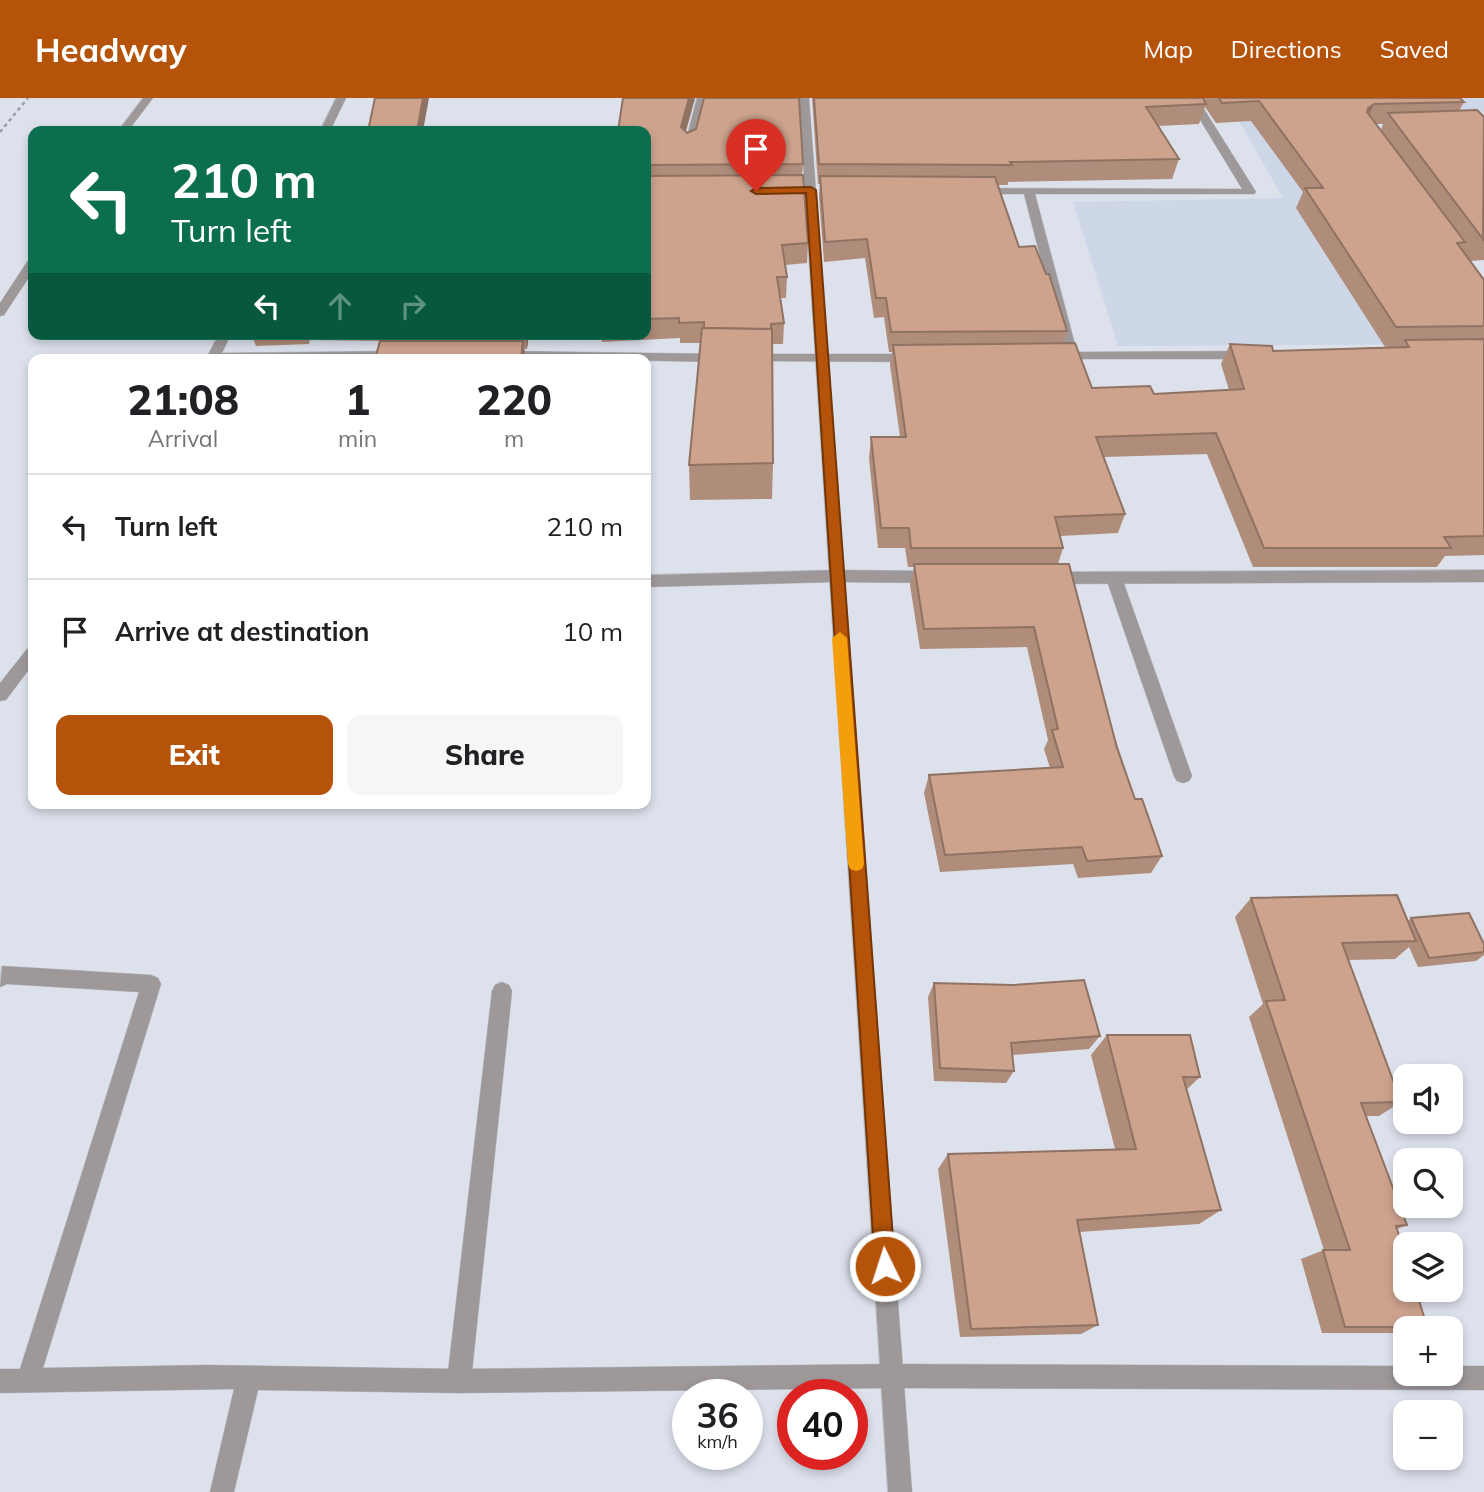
<!DOCTYPE html>
<meta charset="utf-8">
<style>
body{margin:0;font-family:Mulish,sans-serif;background:#f6f6f6;color:#202124;height:100vh;display:flex;flex-direction:column;font-size:26px;white-space:nowrap}
*{box-sizing:border-box;margin:0}
p{font-size:23px;color:#757577}
.icon{flex:none;width:38px;height:38px;fill:none;stroke:currentColor;stroke-width:2;stroke-linecap:round;stroke-linejoin:round}
.map{position:relative;flex:1;overflow:hidden}
.sheet{position:absolute;left:28px;top:256px;width:623px;height:455px;display:flex;flex-direction:column;background:#fff;border-radius:14px;box-shadow:0 4px 10px #0003}
.sheet>*{flex:none}
.guide{position:absolute;left:28px;top:28px;width:623px;height:214px;border-radius:14px;box-shadow:0 4px 10px #0003;background:#0b6e4f;color:#fff;overflow:hidden}
.controls{position:absolute;left:1393px;top:966px;display:grid;gap:14px}
.controls a{display:grid;place-items:center;width:70px;height:70px;border-radius:14px;background:#fff;box-shadow:0 4px 10px #0003;font-size:35px}
.speed{position:absolute;left:672px;top:1281px;display:flex;gap:14px;font-size:35px;font-weight:700;text-align:center}
.speed>*{display:grid;place-content:center;width:91px;height:91px;border-radius:50%;background:#fff;box-shadow:0 4px 10px #0003;line-height:1}
.speed small{font-size:18px;font-weight:400}
.speed .limit{border:10px solid #d22;background:#fff;color:#111}
.pin{position:absolute;display:grid;place-items:center;width:60px;height:60px;color:#fff;margin:-72px -30px;border-radius:50% 50% 50% 0;rotate:-45deg;box-shadow:0 0 7px #0007}
.pin .icon{rotate:45deg}
.me{position:absolute;width:77px;margin:-38px;rotate:356deg;stroke-linejoin:round;filter:drop-shadow(0 0 5px #0008)}
.turn{display:flex;align-items:center;gap:24px;height:147px;padding:0 28px;font-size:32px}
.turn .icon{width:91px;height:91px;stroke-width:2.5}
.turn b{display:block;font-size:49px;line-height:60px}
.lanes{display:flex;align-items:center;height:66px;padding:0 28px;background:#0003;justify-content:center;gap:35px;direction:ltr}
.lanes .off{opacity:.35}
.eta{display:flex;justify-content:space-evenly;align-items:center;height:119px;text-align:center}
.eta b{font-size:42px;font-weight:800;line-height:49px}
.primary-button{display:flex;gap:14px;margin-top:auto;padding:14px 28px}
.primary-button a{flex:1;height:80px;border-radius:14px;background:#b45309;color:#fff;font-size:28px;font-weight:800;line-height:80px;text-align:center}
.primary-button a+a{background:#f6f6f6;color:#202124}
ul{padding:0;list-style:none}
li{display:flex;align-items:center;gap:21px;height:105px;padding:0 28px;border-top:2px solid #e0e0e0}
li div{flex:1}
li b{display:block;font-size:26px}
li em{font-style:normal}
header{display:flex;align-items:center;gap:42px;box-sizing:border-box;height:98px;padding:0 35px;background:#b45309;color:#fff}
header strong{font-size:33px}
nav{display:flex;gap:38px;margin-inline-start:auto;font-size:24px}
.map>svg:first-child{display:block}
.built{fill:#ced7e8}
.lines{fill:none;stroke-linecap:round;stroke-linejoin:round}
.service-casing{stroke:#babfc9;stroke-width:1}
.minor-casing{stroke:#babfc9;stroke-width:1}
.tertiary-casing{stroke:#babfc9;stroke-width:1}
.path{stroke:#9a9ea6;stroke-width:2.5;stroke-dasharray:3.5 3.5;stroke-linecap:butt}
.service{fill:#9e9899;fill-rule:evenodd}
.minor{fill:#9e9899;fill-rule:evenodd}
.tertiary{fill:#9e9899;fill-rule:evenodd}
.wall{fill:#b08c7a;fill-rule:evenodd}
.shaded-wall{fill:#907263}
.building{fill:#cda38e;stroke:#907263;stroke-width:2}
.route{fill:#b45309;stroke:#753606;stroke-width:2}
.slow{fill:#f59e0b}
</style>
<header>
<strong>Headway</strong>
<nav><a>Map</a><a>Directions</a><a>Saved</a></nav>
</header>
<div class="map">
<svg width="1484" height="1394" viewBox="0 0 1484 1394">
<rect width="100%" height="100%" fill="#dce1ec"/>
<!-- built -->
<polygon class="built" points="1226,0 1484,0 1484,21 1348,26 1484,246 1118,248 1073,104 1283,100"/>
<g class="lines">
<defs>
<g id="service">
<polygon points="697,0 707,0 694,50 689,53 684,50"/>
<polygon points="1114,474 1122,480 1192,678 1189,683 1183,685 1177,683 1174,678 1106,480"/>
<polygon points="502,884 509,887 512,893 471,1283 467,1291 459,1295 451,1291 447,1283 492,893 495,887"/>
</g>
<g id="minor">
<polygon points="143,0 153,0 128,33 118,33"/>
<polygon points="336,0 346,0 330,33 320,33"/>
<polygon points="1187,0 1197,0 1256,94 1254,96 1035,96 1077,254 1250,253 1256,257 1250,261 1052,261 1052,255 1065,254 1024,96 979,96 973,93 979,90 1242,91"/>
<polygon points="33,160 33,173 4,217 0,218 0,205 29,161"/>
<polygon points="219,236 231,236 222,255 399,253 405,257 400,261 206,261"/>
<polygon points="474,236 486,236 481,257 476,261 469,257"/>
<polygon points="504,253 721,256 727,260 721,264 499,260 498,257"/>
<polygon points="749,256 914,256 920,260 914,264 744,263 744,257"/>
<polygon points="835,472 936,473 944,479 936,485 835,484 646,489 646,477"/>
<polygon points="1484,472 1484,484 1048,486 1040,480 1048,474"/>
<polygon points="33,549 33,566 6,602 0,603 0,585 27,551"/>
<polygon points="2,868 151,877 158,880 161,886 43,1270 206,1267 459,1271 893,1266 1405,1268 1405,1276 1451,1276 1451,1268 1484,1268 1484,1292 893,1290 459,1295 258,1292 234,1394 210,1394 234,1291 0,1295 0,1271 20,1271 139,894 7,886 0,889"/>
</g>
<polygon id="tertiary" points="799,0 809,0 912,1394 888,1394"/>
</defs>
<!-- service casing -->
<use href="#service" class="service-casing"/>
<!-- minor casing -->
<use href="#minor" class="minor-casing"/>
<!-- tertiary casing -->
<use href="#tertiary" class="tertiary-casing"/>
<!-- path -->
<polyline class="path" points="0,34 28,0"/>
<!-- service -->
<use href="#service" class="service"/>
<!-- minor -->
<use href="#minor" class="minor"/>
<!-- tertiary -->
<use href="#tertiary" class="tertiary"/>
</g>
<!-- wall -->
<g class="wall">
<polygon points="623,0 695,0 686,34 687,35 803,66 802,77 808,145 807,165 785,167 787,179 786,200 780,200 784,225 783,246 772,246 773,365 772,401 690,402 689,367 700,245 680,245 680,240 602,244 601,236 646,236 646,33"/>
<path d="M812,0H1460L1464,4L1459,13L1484,19V162L1470,163L1484,182V457L1445,458L1437,469H1253L1207,356L1103,359L1125,416L1118,435L1060,438L1063,450L1058,466L1135,701L1162,758L1151,775L1078,780L1073,766L940,774L924,695L929,677L1050,670L1044,651L1048,642L1027,549L920,551L910,487L914,469H908L905,450H878L869,360L871,339H900L890,267L892,254H889L884,219L874,220L865,160L824,164L819,98L820,86H818ZM1205,9L1216,25L1251,23L1303,94L1296,110L1385,249L1273,253L1230,246L1221,266L1229,292L1154,296L1092,290L1064,245L1067,233L1019,149L998,87H1008V84L1172,81L1179,61L1158,28L1199,26ZM1376,26H1383L1381,32Z"/>
<polygon points="251,236 473,236 470,243 484,243 482,236 529,236 527,251 524,251 526,261 375,261 386,243 310,242 309,246 256,248"/>
<polygon points="1251,800 1408,823 1411,820 1484,846 1484,857 1476,863 1418,869 1409,849 1395,861 1348,862 1401,1004 1379,1018 1365,1018 1407,1127 1397,1131 1427,1229 1421,1230 1405,1230 1405,1234 1401,1235 1322,1235 1301,1161 1324,1152 1249,919 1263,906 1235,819"/>
<polygon points="934,885 1100,938 1089,951 1012,957 1014,973 1006,985 934,983 928,899"/>
<polygon points="1107,937 1200,979 1186,992 1221,1112 1199,1126 1079,1134 1098,1227 1081,1236 960,1239 938,1071 948,1056 1115,1051 1091,957"/>
</g>
<!-- shaded-wall -->
<g class="shaded-wall">
<polygon points="423,0 429,0 423,33 417,33"/>
<polygon points="689,0 695,0 681,49 681,29"/>
<polygon points="1374,6 1365,26 1368,10"/>
<polygon points="465,236 473,236 468,250"/>
<polygon points="525,236 529,236 527,251"/>
<polygon points="523,243 526,261 521,261"/>
</g>
<!-- building -->
<g class="building">
<polygon points="375,0 423,0 417,33 368,33"/>
<polygon points="623,0 689,0 681,29 687,35 696,31 704,0 799,0 803,66 646,67 646,33 618,33"/>
<polygon points="814,0 1203,0 1206,6 1146,9 1179,61 1010,64 1012,67 819,66"/>
<polygon points="1219,0 1460,0 1464,4 1374,6 1368,10 1367,14 1465,144 1457,145 1484,182 1484,228 1396,229 1305,90 1323,90 1259,3 1222,5"/>
<polygon points="1477,12 1484,19 1483,141 1388,15"/>
<polygon points="803,77 808,145 782,147 787,179 777,179 784,225 771,226 771,231 704,230 704,224 679,225 679,220 646,221 646,78"/>
<polygon points="820,78 995,79 1019,149 1035,148 1046,176 1049,176 1067,233 891,234 886,200 876,200 867,141 825,144"/>
<polygon points="702,230 772,231 773,365 689,367"/>
<polygon points="1484,241 1484,438 1444,439 1451,450 1264,450 1216,335 1096,339 1125,416 1055,419 1063,450 911,450 909,430 881,430 871,339 906,339 893,247 1075,245 1092,290 1150,288 1154,296 1244,291 1230,246 1272,248 1273,253 1409,249 1405,242"/>
<polygon points="380,243 523,243 521,261 375,261"/>
<polygon points="914,466 1069,466 1117,650 1135,701 1142,701 1162,758 1087,763 1082,749 945,757 929,677 1063,669 1052,632 1058,631 1034,529 924,531"/>
<polygon points="1397,797 1416,843 1342,845 1401,1004 1361,1005 1407,1127 1396,1128 1405,1157 1405,1192 1416,1192 1427,1229 1345,1229 1323,1152 1350,1152 1266,903 1285,902 1251,800"/>
<polygon points="1469,815 1484,846 1484,854 1429,860 1411,820"/>
<polygon points="1084,882 1100,938 1011,945 1014,973 940,970 934,885 1013,887"/>
<polygon points="1107,937 1190,937 1200,979 1183,979 1221,1112 1077,1122 1098,1227 971,1231 948,1056 1136,1051"/>
</g>
<!-- route -->
<polygon class="route" points="811,89 816,92 895,1168 892,1175 885,1178 878,1175 875,1168 806,95 756,96 751,93 756,90"/>
<!-- slow -->
<polygon class="slow" points="840,534 847,540 864,766 862,771 856,773 850,771 848,766 832,540"/>
</svg>
<div class="controls">
<a><svg class="icon" aria-label="sound" viewBox="0 0 24 24"><path d="M4 9h4l5-4v14l-5-4H4zM17 9q2 3 0 6"/></svg></a>
<a><svg class="icon" aria-label="search" viewBox="0 0 24 24"><circle cx="10" cy="10" r="6"/><path d="M15 15l6 6"/></svg></a>
<a><svg class="icon" aria-label="layers" viewBox="0 0 24 24"><path d="M12 4l9 5-9 5-9-5zM3 14l9 5 9-5"/></svg></a>
<a>+</a>
<a>−</a>
</div>
<div class="speed"><div>36<small>km/h</small></div><div class="limit">40</div></div>
<div class="pin" style="left:756px;top:93px;background:#d93025"><svg class="icon" aria-label="arrive" viewBox="0 0 24 24"><path d="M6 21V4h12l-3 4 3 4H6"/></svg></div>
<svg class="me" style="left:885px;top:1168px" viewBox="-20 -20 40 40"><circle r="17" fill="#b45309" stroke="#fff" stroke-width="3"/><path d="M0-11L8 9 0 5-8 9z" fill="#fff"/></svg>
<div class="guide">
<div class="turn"><svg class="icon" aria-label="left" viewBox="0 0 24 24"><path d="M17 20v-9H6M10 6l-5 5 5 5"/></svg><div><b>210 m</b>Turn left</div></div>
<div class="lanes"><svg class="icon" aria-label="left" viewBox="0 0 24 24"><path d="M17 20v-9H6M10 6l-5 5 5 5"/></svg><svg class="icon off" aria-label="ahead" viewBox="0 0 24 24"><path d="M12 20V5M6 11l6-6 6 6"/></svg><svg class="icon off" aria-label="right" viewBox="0 0 24 24"><path d="M7 20v-9h11M14 6l5 5-5 5"/></svg></div>
</div>
<section class="sheet">
<div class="eta">
<div><b>21:08</b><p>Arrival</p></div>
<div><b>1</b><p>min</p></div>
<div><b>220</b><p>m</p></div>
</div>
<ul>
<li><svg class="icon" aria-label="left" viewBox="0 0 24 24"><path d="M17 20v-9H6M10 6l-5 5 5 5"/></svg><div><b>Turn left</b></div><em>210 m</em></li>
<li><svg class="icon" aria-label="arrive" viewBox="0 0 24 24"><path d="M6 21V4h12l-3 4 3 4H6"/></svg><div><b>Arrive at destination</b></div><em>10 m</em></li>
</ul>
<div class="primary-button"><a>Exit</a><a>Share</a></div>
</section>
</div>
